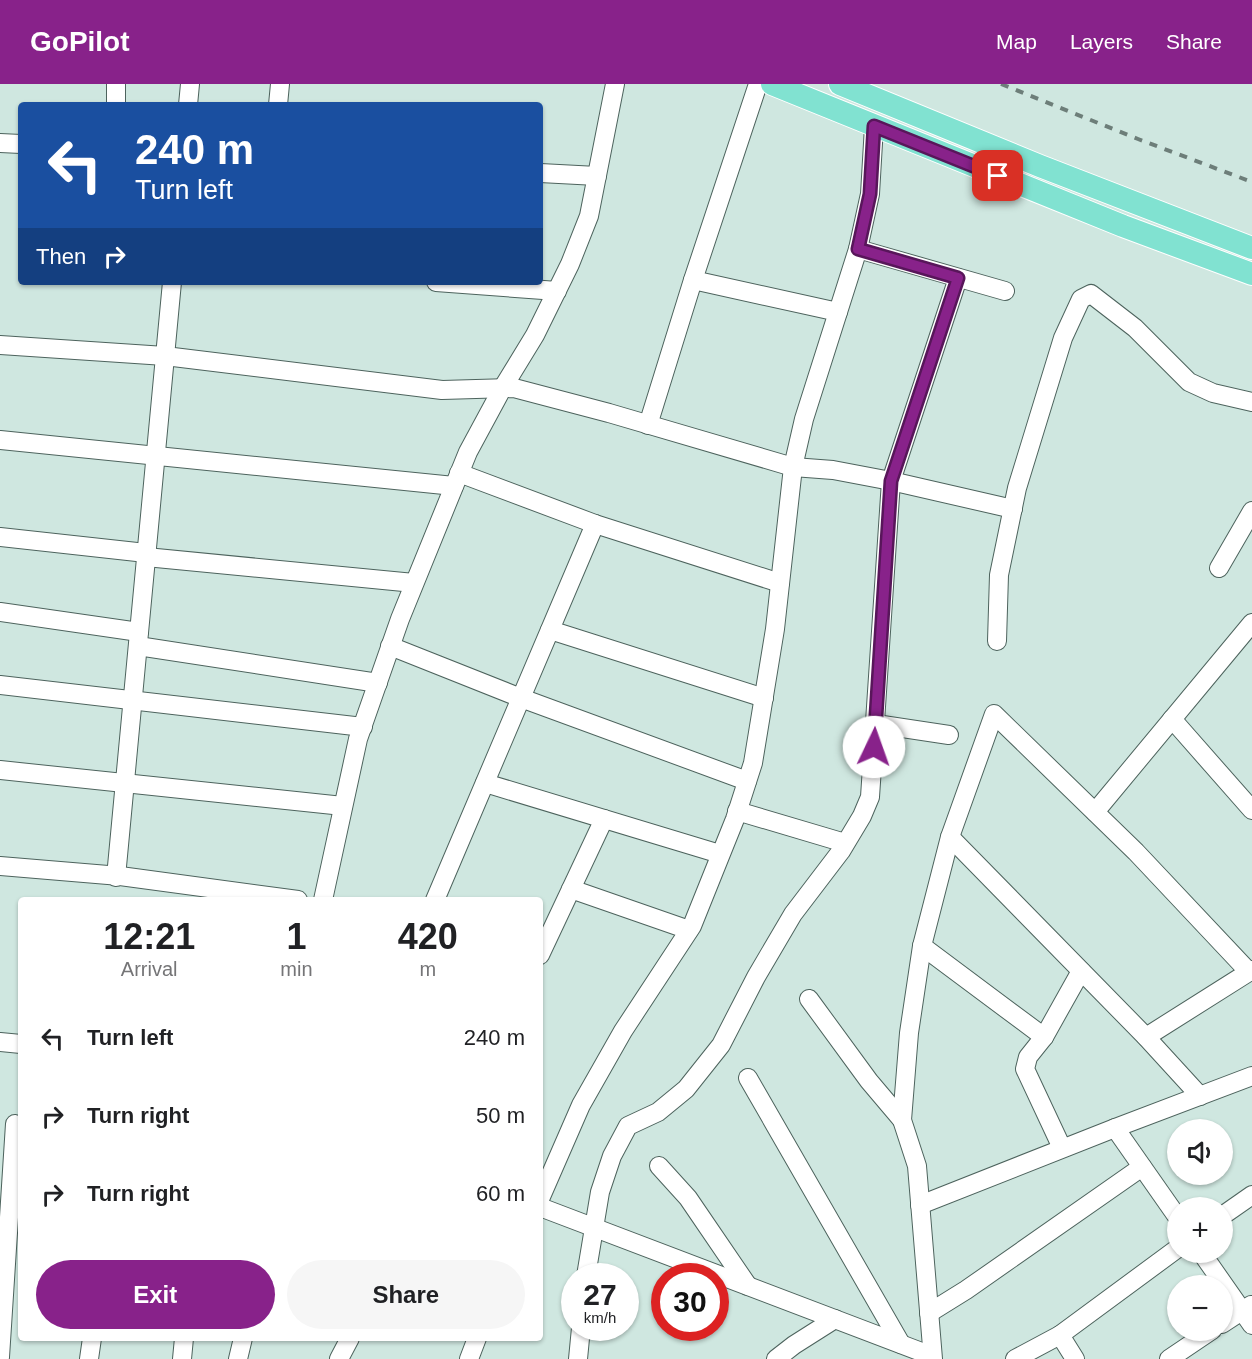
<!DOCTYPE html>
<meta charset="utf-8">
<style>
body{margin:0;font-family:Helvetica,sans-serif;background:#f6f6f6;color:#202124;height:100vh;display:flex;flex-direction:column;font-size:22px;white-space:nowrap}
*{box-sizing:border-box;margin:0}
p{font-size:20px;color:#757577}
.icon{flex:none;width:33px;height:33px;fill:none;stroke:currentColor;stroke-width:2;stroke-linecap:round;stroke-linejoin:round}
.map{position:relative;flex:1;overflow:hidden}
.drawer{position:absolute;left:18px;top:813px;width:525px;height:444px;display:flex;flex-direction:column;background:#fff;border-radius:6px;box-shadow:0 2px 4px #0004}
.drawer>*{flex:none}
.banner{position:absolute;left:18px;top:18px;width:525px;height:183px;border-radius:6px;box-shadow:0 2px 4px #0004;background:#1a4fa0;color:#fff;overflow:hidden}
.buttons{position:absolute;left:1167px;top:1035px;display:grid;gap:12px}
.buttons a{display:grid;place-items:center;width:66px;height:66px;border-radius:50%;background:#fff;box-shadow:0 2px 4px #0004;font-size:30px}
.speed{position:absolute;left:561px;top:1179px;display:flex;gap:12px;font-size:30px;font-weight:700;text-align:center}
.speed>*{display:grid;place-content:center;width:78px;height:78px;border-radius:50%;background:#fff;box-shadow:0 2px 4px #0004;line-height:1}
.speed small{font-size:15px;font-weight:400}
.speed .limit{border:9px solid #d22;background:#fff;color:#111}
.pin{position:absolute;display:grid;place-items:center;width:51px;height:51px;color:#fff;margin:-26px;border-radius:12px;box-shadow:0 3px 9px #0006}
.me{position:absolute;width:66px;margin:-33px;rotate:3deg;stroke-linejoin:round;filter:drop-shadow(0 0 4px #0008)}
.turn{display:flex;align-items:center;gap:21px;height:126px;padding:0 18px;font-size:27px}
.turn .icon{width:78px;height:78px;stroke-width:2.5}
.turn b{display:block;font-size:42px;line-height:51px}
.then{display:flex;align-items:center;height:57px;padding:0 18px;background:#0003;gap:12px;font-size:22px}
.eta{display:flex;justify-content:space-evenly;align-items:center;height:102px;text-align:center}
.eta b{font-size:36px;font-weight:700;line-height:42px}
.cta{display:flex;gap:12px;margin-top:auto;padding:12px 18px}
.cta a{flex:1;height:69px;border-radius:36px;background:#88228a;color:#fff;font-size:24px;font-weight:700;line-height:69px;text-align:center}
.cta a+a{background:#f6f6f6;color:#202124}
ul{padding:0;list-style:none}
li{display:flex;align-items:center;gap:18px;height:78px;padding:0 18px}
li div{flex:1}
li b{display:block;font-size:22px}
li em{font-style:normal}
header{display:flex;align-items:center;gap:36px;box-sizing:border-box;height:84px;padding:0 30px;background:#88228a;color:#fff}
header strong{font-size:28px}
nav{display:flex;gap:33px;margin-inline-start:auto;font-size:21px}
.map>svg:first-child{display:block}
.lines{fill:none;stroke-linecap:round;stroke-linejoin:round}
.minor-casing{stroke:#4d635d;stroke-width:20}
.major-casing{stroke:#fff;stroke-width:24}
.minor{stroke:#fff;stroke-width:18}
.major{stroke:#81e2d1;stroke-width:22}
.rail{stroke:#6d7e79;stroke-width:4;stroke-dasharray:8 8;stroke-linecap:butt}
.route-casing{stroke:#58165a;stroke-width:15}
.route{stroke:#88228a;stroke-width:10}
</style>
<header>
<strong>GoPilot</strong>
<nav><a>Map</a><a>Layers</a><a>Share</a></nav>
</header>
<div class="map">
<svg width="1252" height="1275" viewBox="0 0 1252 1275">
<rect width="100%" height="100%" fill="#cfe7e0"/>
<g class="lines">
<defs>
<g id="minor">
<polyline points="116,21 116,0"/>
<polyline points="188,21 190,0"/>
<polyline points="278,21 280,0"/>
<polyline points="0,59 21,60"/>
<polyline points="540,89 597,92"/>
<polyline points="858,165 1005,207"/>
<polyline points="693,196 838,228"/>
<polyline points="436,198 557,207"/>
<polyline points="0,261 165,272 442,306 514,304 609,329 793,383 833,386 891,397 1013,425"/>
<polyline points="648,341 693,196 758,0"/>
<path d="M0,356C151,370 302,388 454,402"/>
<polyline points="459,389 595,440 780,499"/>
<polyline points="0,453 146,469"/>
<polyline points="146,473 414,499"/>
<polyline points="1219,484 1252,427"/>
<polyline points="0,528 139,548"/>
<polyline points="550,546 764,614"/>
<polyline points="997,557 999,491 1017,404 1063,254 1081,215 1091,210 1135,244 1189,298 1213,309 1252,318"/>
<polyline points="138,562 378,599"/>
<polyline points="390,562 521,614 747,697"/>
<polyline points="0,601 363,643"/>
<polyline points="1172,635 1252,726"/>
<polyline points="876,640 949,651"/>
<polyline points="0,686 343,722"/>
<polyline points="485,699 720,770"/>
<polyline points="737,727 845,759"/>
<polyline points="1095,728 1252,539"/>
<polyline points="950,753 1146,953 1200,1012"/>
<polyline points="0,782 120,792 298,816"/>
<polyline points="116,793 172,198"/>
<polyline points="571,805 689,846"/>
<polyline points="323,816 358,655 400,535 468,368 502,305 535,251 570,180 589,132 615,0"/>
<polyline points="435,816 595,440"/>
<polyline points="922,862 1044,953"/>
<polyline points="540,871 604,735"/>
<polyline points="809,915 869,997 902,1036"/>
<polyline points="1146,953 1252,886"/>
<polyline points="0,958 21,960"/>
<polyline points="748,994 901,1260"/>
<polyline points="1115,1044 1178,1134"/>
<polyline points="1062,1064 1025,985 1028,973 1044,953 1081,887"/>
<polyline points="659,1082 688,1114 748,1202"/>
<polyline points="540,1115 581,1021 623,947 692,842 735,735 753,679 775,545 793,383 804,335 858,165 870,110 874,42"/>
<polyline points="920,1121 1115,1044 1252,992"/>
<polyline points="540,1123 932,1272"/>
<polyline points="1222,1132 1252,1111"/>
<polyline points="1201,1168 1252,1241"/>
<polyline points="586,1192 600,1108 612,1072 628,1042 658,1028 686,1005 721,961 756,893 793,830 841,767 862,732 870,713 891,397 958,194"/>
<polyline points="929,1229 966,1206 1142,1083"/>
<polyline points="1222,1240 1251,1221"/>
<polyline points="1060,1251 1075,1275"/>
<polyline points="0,1273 15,1040"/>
<polyline points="89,1275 92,1254"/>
<polyline points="182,1275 184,1254"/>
<polyline points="238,1275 243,1254"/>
<polyline points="339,1275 350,1254"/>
<polyline points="469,1275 477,1254"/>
<polyline points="578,1275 581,1244"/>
<polyline points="776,1275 794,1261 835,1235"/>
<polyline points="933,1275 917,1082 902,1036 909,949 922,862 950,753 994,630 1136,768 1249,888"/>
<polyline points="1015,1275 1060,1251 1178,1164"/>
<polyline points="1169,1275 1212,1246"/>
</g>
<g id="major">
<polyline points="772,0 1123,142 1252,190"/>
<polyline points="840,0 1040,82 1252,164"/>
</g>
</defs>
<!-- minor casing -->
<use href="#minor" class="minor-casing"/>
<!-- major casing -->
<use href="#major" class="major-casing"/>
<!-- minor -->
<use href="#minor" class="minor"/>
<!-- major -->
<use href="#major" class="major"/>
<!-- rail -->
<polyline class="rail" points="1001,0 1138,55 1252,98"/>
</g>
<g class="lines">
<defs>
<polyline id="route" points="874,663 891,397 958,194 858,165 870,110 874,42 998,92"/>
</defs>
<!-- route casing -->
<use href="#route" class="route-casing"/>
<!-- route -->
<use href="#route" class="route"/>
</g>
</svg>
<div class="buttons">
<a><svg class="icon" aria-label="sound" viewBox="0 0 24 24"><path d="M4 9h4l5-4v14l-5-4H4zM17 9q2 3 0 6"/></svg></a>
<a>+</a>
<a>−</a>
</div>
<div class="speed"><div>27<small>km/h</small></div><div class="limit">30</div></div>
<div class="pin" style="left:998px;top:92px;background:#d93025"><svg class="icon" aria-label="arrive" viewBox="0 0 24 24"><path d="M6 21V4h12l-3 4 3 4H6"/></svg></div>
<svg class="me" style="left:874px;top:663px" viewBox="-20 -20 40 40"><circle r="19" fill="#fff"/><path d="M0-13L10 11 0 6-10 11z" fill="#88228a"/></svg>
<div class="banner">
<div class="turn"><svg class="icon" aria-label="left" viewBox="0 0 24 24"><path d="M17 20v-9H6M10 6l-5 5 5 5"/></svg><div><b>240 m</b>Turn left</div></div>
<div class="then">Then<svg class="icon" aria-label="right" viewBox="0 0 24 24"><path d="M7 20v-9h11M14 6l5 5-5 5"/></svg></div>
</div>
<section class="drawer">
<div class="eta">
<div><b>12:21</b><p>Arrival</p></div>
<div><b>1</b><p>min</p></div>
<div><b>420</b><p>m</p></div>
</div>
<ul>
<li><svg class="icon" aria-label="left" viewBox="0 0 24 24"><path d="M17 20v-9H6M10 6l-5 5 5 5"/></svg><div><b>Turn left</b></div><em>240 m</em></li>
<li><svg class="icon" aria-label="right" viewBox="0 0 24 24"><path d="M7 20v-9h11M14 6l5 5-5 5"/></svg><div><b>Turn right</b></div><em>50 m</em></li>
<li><svg class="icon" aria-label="right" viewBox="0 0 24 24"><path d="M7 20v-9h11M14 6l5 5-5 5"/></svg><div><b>Turn right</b></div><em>60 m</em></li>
</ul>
<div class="cta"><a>Exit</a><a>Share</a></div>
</section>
</div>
